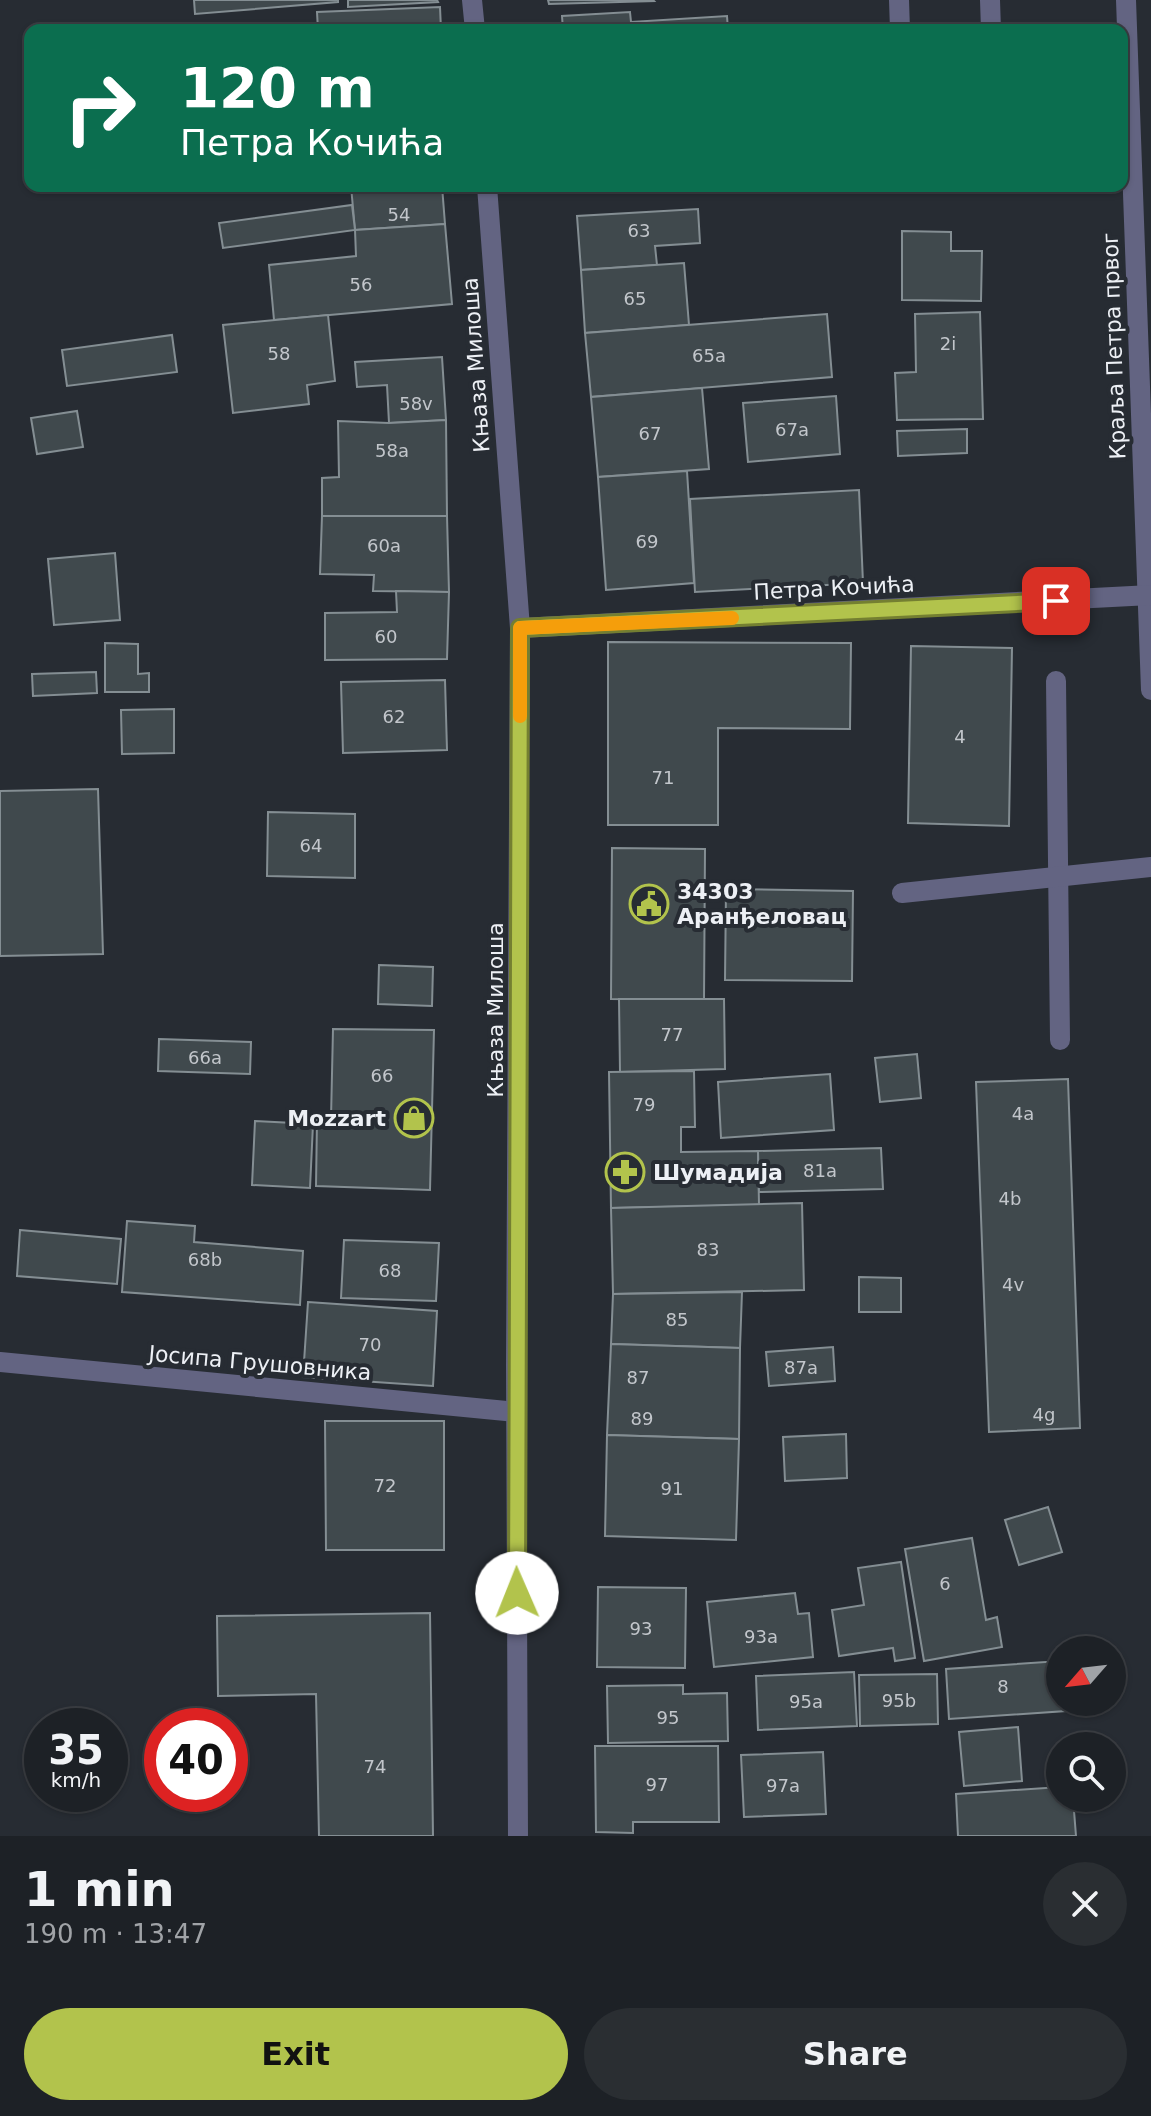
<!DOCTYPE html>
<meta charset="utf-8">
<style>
body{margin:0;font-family:"DejaVu Sans",sans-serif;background:#2a2e32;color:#f1f3f6;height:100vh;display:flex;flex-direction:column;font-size:30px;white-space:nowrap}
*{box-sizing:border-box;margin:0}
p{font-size:26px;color:#a0a3a7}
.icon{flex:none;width:44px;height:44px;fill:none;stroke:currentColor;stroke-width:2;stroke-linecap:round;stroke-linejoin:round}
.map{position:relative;height:1836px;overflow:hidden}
.details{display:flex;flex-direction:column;background:#1d2126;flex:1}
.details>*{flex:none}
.banner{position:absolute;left:24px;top:24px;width:1104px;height:168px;border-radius:16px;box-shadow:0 2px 6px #0004,0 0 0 2px #3b3e43;background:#0b6e4f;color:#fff;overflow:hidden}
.needle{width:52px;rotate:242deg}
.buttons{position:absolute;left:1046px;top:1636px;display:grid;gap:16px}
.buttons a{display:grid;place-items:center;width:80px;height:80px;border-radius:50%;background:#1d2126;box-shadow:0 2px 6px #0004,0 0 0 2px #3b3e43;font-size:40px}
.speed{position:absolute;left:24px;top:1708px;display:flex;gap:16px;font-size:40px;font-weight:700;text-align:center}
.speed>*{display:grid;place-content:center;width:104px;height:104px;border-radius:50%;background:#1d2126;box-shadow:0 2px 6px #0004,0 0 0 2px #3b3e43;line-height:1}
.speed small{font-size:20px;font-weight:400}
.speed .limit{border:12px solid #d22;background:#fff;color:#111}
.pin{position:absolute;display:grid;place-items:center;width:68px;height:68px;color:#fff;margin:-34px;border-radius:16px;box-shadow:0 4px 12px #0006}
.me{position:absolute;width:88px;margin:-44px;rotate:359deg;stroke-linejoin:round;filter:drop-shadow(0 0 6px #0008)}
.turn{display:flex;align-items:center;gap:28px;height:168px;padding:0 24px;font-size:36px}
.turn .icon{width:104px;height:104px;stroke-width:2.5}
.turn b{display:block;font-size:56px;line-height:68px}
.round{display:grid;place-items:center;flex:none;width:84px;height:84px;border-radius:42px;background:#2a2e32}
.headline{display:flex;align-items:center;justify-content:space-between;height:136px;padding:0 24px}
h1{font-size:48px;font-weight:700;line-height:60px}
.cta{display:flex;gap:16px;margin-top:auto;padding:16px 24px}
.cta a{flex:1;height:92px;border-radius:48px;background:#b2c34c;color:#111;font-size:32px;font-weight:700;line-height:92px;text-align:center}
.cta a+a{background:#2a2e32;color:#f1f3f6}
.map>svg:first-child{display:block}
.building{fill:#40494d;stroke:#848e93;stroke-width:2}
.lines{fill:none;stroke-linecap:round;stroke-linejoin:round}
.minor{stroke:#636482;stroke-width:20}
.route-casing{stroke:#747f31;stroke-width:20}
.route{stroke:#b2c34c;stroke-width:14}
.slow{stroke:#f59e0b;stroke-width:14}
.labels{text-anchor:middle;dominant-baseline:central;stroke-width:8;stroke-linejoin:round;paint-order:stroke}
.number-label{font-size:18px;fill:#c2c6cb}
.street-label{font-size:22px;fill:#edf0f5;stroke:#272c33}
.poi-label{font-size:22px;font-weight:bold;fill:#edf0f5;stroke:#272c33;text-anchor:start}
</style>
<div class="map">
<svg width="1151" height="1836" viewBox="0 0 1151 1836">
<rect width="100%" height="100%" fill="#272c33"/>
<!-- building -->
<g class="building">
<polygon points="194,0 338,0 338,2 195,14"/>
<polygon points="348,0 437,0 438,2 348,7"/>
<polygon points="548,0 653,0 654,1 549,4"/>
<polygon points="440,7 441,30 318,30 317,12"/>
<polygon points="630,12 631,22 727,16 728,30 563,30 562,16"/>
<polygon points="351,186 442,186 445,224 355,230"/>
<polygon points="352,205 355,230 223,248 219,223"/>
<polygon points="698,209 700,243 655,246 657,265 581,270 577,216"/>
<polygon points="445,224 452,304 274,320 269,265 356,256 355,230"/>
<polygon points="902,231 951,232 951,251 982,251 981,301 902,300"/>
<polygon points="684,263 689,325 585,333 581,270"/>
<polygon points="980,312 983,419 897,420 895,373 916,372 915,314"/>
<polygon points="827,314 832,377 591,397 585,333"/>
<polygon points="328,315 335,381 307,385 309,404 233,413 223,325"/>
<polygon points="172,335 177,372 67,386 62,350"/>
<polygon points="442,357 446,420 389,423 387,385 357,387 355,362"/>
<polygon points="702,388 709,469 598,477 591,397"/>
<polygon points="836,396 840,454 748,462 743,403"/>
<polygon points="77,411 83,447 37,454 31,418"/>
<polygon points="446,420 447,516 322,516 322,478 339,477 338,421 389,423"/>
<polygon points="967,429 967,453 898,456 897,431"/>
<polygon points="687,471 694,583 606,590 598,477"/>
<polygon points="859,490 863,583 695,592 690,499"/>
<polygon points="322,516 447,516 449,592 373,591 374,575 320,574"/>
<polygon points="115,553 120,620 54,625 48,559"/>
<polygon points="396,591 449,592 447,659 325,660 325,613 397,612"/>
<polygon points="608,642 851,643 850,729 718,728 718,825 608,825"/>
<polygon points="105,643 138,644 138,674 149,673 149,692 105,692"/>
<polygon points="911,646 1012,648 1009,826 908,823"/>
<polygon points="96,672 97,693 33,696 32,674"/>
<polygon points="445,680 447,750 343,753 341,682"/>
<polygon points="174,709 174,753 122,754 121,710"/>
<polygon points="98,789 103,954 0,956 0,791"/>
<polygon points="268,812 355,814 355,878 267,876"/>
<polygon points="612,848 705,849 704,1000 611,999"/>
<polygon points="726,889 853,891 852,981 725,980"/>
<polygon points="379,965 433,967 432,1006 378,1004"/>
<polygon points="619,999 724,999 725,1069 620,1072"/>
<polygon points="333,1029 434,1030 430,1190 316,1186 317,1119 331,1119"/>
<polygon points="159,1039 251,1042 250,1074 158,1071"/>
<polygon points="917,1054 921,1098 880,1102 875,1058"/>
<polygon points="694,1071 695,1127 681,1127 681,1152 758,1151 759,1205 611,1208 609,1072"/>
<polygon points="830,1074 834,1130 721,1138 718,1082"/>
<polygon points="1068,1079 1080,1428 989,1432 976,1082"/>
<polygon points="255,1121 313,1124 310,1188 252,1185"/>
<polygon points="881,1148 883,1189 759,1192 758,1151"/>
<polygon points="802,1203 804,1290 613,1294 611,1208"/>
<polygon points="127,1221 195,1226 194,1242 303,1251 300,1305 122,1292"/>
<polygon points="20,1230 121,1239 117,1284 17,1276"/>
<polygon points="344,1240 439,1243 436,1301 341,1298"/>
<polygon points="859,1277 901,1278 901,1312 859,1312"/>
<polygon points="742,1292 740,1348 611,1344 613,1294"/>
<polygon points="308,1302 437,1311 433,1386 303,1377"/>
<polygon points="611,1344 740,1348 739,1439 607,1435"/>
<polygon points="833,1347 835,1381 769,1386 766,1352"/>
<polygon points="325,1421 444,1421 444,1550 326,1550"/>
<polygon points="846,1434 847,1478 785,1481 783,1437"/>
<polygon points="607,1435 739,1439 736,1540 605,1536"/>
<polygon points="1048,1507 1062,1552 1019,1565 1005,1520"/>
<polygon points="972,1538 986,1620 997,1617 1002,1647 924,1661 905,1549"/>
<polygon points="901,1562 915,1658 895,1661 893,1648 839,1656 832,1610 864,1605 858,1568"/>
<polygon points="598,1587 686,1588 685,1668 597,1667"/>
<polygon points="795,1593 798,1614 809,1613 813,1657 714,1667 707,1602"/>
<polygon points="430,1613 433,1836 319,1836 316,1694 218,1696 217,1616"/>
<polygon points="1060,1661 1060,1702 1065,1702 1066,1711 949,1719 946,1669"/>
<polygon points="854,1672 857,1726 758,1730 756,1676"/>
<polygon points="937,1674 938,1724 860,1726 859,1675"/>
<polygon points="683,1685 683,1694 727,1693 728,1741 608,1743 607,1686"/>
<polygon points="1018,1727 1022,1781 964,1786 959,1732"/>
<polygon points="595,1746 718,1746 719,1822 633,1822 633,1833 596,1832"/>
<polygon points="823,1752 826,1814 744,1817 741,1755"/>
<polygon points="1060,1787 1060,1798 1073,1798 1076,1836 958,1836 956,1794"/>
</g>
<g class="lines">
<!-- minor -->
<g class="minor">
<polyline points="472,0 475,30"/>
<polyline points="899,0 900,30"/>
<polyline points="990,0 991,30"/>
<polyline points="1126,0 1151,690"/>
<polyline points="487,186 520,628 516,1365 518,1836"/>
<polyline points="520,628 1151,595"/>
<polyline points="1056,681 1060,1040"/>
<polyline points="902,893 1151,867"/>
<polyline points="0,1362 516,1412"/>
</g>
</g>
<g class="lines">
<defs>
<polyline id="route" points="517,1593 520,628 1056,601"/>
</defs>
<!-- route casing -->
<use href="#route" class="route-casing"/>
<!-- route -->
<use href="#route" class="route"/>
<!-- slow -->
<polyline class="slow" points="520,716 520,628 732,618"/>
</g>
<!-- icons -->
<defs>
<symbol id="civic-ring" viewBox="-11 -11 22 22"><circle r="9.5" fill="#272c33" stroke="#b2c34c" stroke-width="1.5"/><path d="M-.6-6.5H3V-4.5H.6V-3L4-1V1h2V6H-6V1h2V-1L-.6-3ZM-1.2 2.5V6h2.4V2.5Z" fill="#b2c34c"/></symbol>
<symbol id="shop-ring" viewBox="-11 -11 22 22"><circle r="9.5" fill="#272c33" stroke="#b2c34c" stroke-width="1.5"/><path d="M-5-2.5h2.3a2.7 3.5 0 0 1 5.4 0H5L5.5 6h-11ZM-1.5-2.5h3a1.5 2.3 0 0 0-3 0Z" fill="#b2c34c"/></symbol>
<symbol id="pharmacy-ring" viewBox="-11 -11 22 22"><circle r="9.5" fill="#272c33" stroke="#b2c34c" stroke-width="1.5"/><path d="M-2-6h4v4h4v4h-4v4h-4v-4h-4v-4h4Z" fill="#b2c34c"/></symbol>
</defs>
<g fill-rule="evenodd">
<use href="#civic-ring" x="627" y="882" width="44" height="44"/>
<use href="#shop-ring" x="392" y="1096" width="44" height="44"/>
<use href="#pharmacy-ring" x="603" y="1150" width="44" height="44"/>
</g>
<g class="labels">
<!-- number labels -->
<g class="number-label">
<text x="399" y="214">54</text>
<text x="639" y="230">63</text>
<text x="361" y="284">56</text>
<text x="635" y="298">65</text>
<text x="948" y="343">2i</text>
<text x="279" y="353">58</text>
<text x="709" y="355">65a</text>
<text x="416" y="403">58v</text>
<text x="792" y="429">67a</text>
<text x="650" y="433">67</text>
<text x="392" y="450">58a</text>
<text x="647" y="541">69</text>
<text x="384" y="545">60a</text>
<text x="386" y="636">60</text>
<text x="394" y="716">62</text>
<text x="960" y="736">4</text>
<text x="663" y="777">71</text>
<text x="311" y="845">64</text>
<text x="672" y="1034">77</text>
<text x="205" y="1057">66a</text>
<text x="382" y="1075">66</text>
<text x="644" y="1104">79</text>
<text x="1023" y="1113">4a</text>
<text x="820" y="1170">81a</text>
<text x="1010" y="1198">4b</text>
<text x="708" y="1249">83</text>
<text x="205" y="1259">68b</text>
<text x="390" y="1270">68</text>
<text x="1013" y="1284">4v</text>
<text x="677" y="1319">85</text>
<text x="370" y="1344">70</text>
<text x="801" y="1367">87a</text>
<text x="638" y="1377">87</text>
<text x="1044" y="1414">4g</text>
<text x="642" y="1418">89</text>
<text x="385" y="1485">72</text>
<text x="672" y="1488">91</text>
<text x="945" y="1583">6</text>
<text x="641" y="1628">93</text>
<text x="761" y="1636">93a</text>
<text x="1003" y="1686">8</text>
<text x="899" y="1700">95b</text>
<text x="806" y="1701">95a</text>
<text x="668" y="1717">95</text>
<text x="375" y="1766">74</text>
<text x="657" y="1784">97</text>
<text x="783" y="1785">97a</text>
</g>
<!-- street labels -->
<g class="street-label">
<text transform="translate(1114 346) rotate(-92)">Краља Петра првог</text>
<text transform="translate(476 365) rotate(-94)">Књаза Милоша</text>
<text transform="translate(834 588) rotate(-3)">Петра Кочића</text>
<text transform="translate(495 1010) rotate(-90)">Књаза Милоша</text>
<text transform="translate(260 1363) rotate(5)">Јосипа Грушовника</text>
</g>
<!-- poi labels -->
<g class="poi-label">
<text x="677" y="891">34303<tspan x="677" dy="25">Аранђеловац</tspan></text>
<text x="386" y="1118" text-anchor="end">Mozzart</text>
<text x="653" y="1172">Шумадија</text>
</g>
</g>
</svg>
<div class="buttons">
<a><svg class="needle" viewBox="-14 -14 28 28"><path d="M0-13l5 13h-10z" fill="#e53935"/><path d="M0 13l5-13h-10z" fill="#a0a3a7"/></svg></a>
<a><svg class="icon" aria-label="search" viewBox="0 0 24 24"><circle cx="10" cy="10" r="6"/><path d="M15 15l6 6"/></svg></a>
</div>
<div class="speed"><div>35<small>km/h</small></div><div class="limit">40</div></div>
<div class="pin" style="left:1056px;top:601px;background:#d93025"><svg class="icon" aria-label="arrive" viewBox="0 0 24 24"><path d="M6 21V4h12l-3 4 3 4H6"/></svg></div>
<svg class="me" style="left:517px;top:1593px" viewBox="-20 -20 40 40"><circle r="19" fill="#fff"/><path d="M0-13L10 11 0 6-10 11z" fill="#b2c34c"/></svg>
<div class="banner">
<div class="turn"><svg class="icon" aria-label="right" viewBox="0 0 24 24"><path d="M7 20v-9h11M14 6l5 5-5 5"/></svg><div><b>120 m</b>Петра Кочића</div></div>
</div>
</div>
<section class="details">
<div class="headline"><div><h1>1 min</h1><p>190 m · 13:47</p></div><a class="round"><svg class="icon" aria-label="close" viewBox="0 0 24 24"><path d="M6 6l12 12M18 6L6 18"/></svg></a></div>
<div class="cta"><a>Exit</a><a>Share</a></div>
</section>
